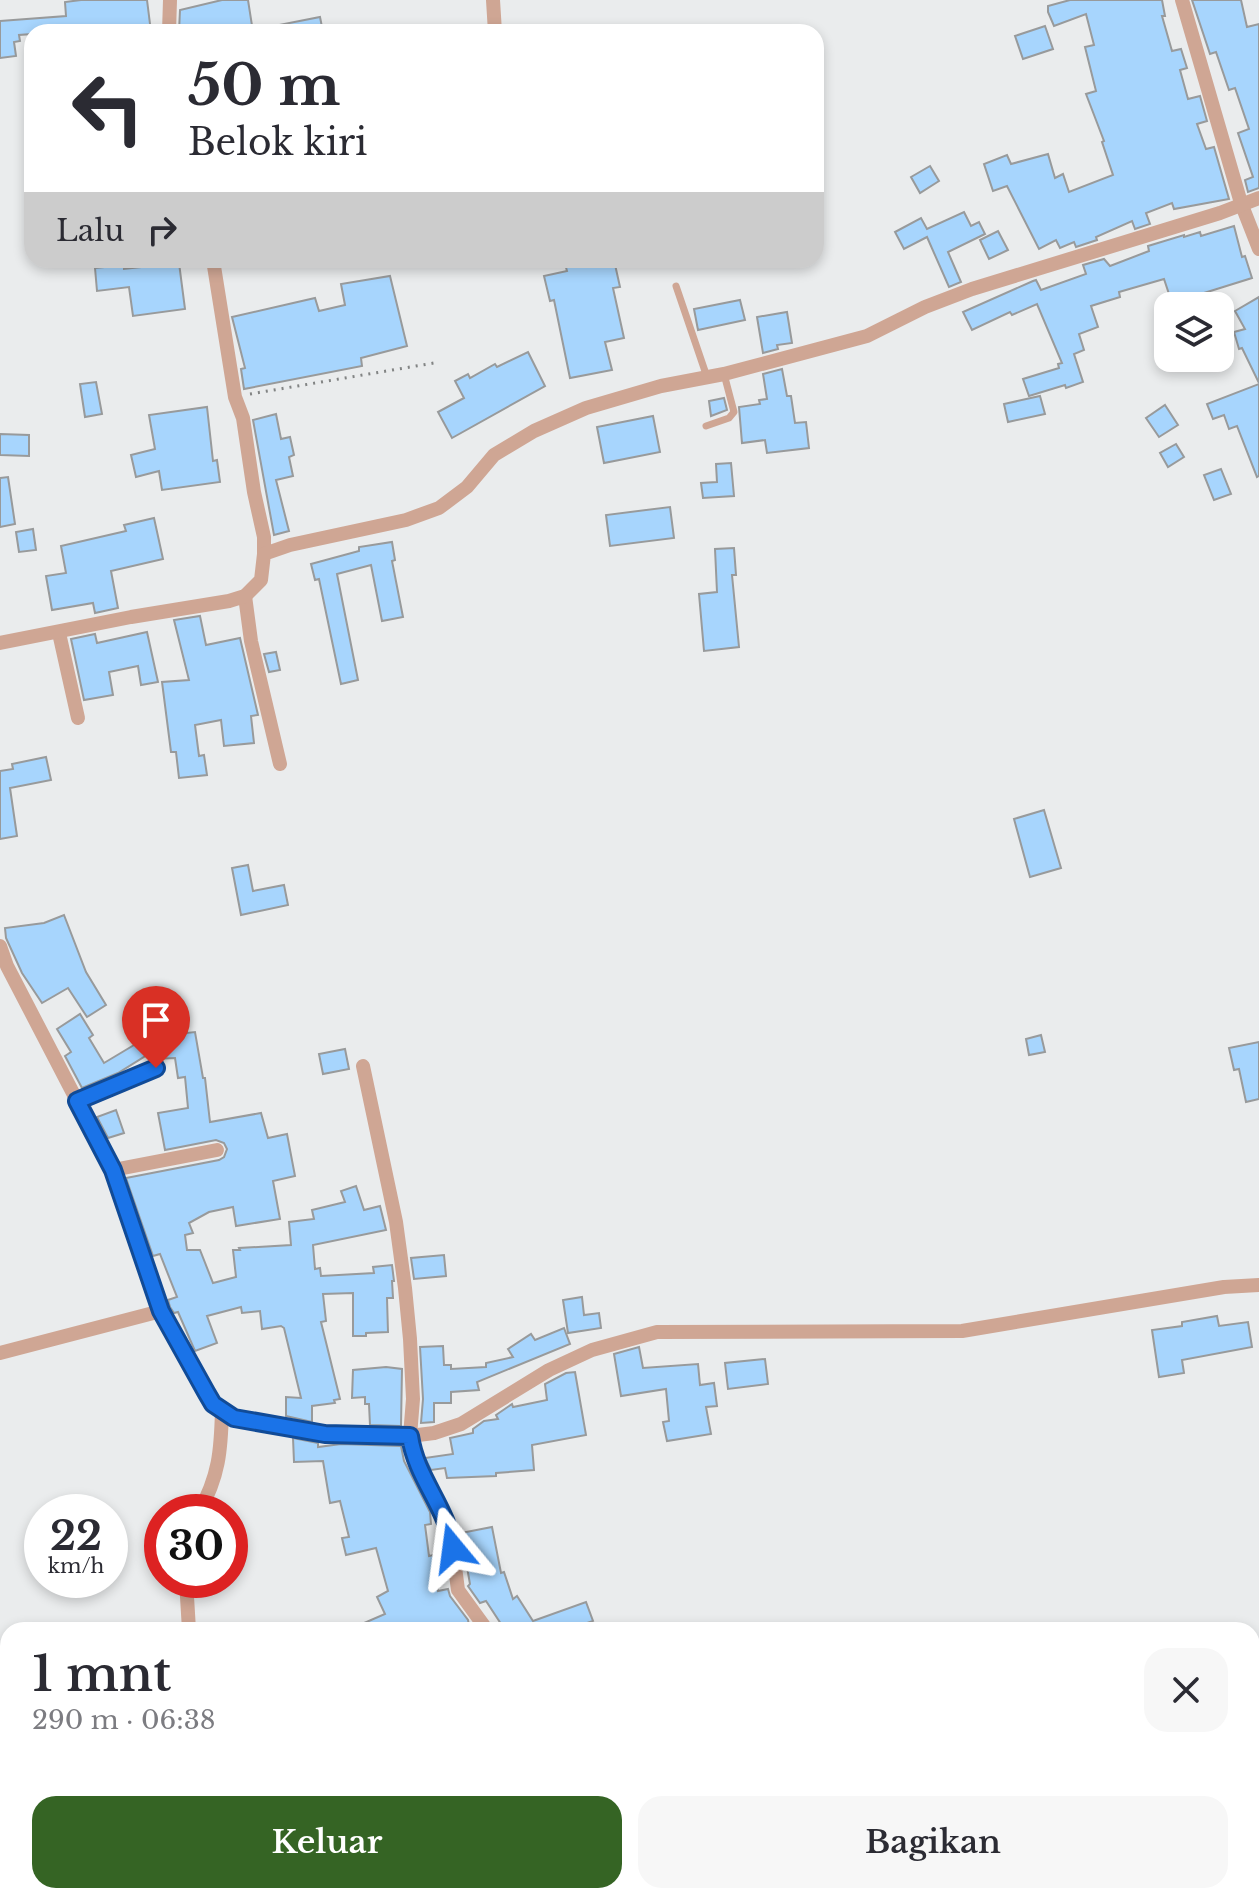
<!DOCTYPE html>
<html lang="id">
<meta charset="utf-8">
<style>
body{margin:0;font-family:"Libre Baskerville",serif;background:#f7f7f7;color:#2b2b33;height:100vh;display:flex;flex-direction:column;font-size:30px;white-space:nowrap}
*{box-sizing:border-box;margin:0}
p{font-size:26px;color:#7c7c81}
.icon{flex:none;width:44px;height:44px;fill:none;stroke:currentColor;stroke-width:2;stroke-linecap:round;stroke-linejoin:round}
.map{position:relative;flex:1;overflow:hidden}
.panel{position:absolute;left:0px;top:1622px;width:1260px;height:282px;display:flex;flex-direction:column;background:#fff;border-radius:24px 24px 0 0;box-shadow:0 4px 12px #0003}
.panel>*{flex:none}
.top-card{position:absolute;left:24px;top:24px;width:800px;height:244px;border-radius:24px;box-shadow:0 4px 12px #0003;background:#fff;color:#2b2b33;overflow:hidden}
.tools{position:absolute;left:1154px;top:292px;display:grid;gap:16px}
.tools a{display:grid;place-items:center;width:80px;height:80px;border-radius:16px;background:#fff;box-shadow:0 4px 12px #0003;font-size:40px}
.speed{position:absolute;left:24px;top:1494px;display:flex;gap:16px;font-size:40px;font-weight:700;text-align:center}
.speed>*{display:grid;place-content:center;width:104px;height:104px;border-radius:50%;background:#fff;box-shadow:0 4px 12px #0003;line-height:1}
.speed small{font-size:20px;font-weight:400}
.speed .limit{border:12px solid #d22;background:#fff;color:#111}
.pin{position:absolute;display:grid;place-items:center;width:68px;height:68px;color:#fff;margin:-82px -34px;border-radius:50% 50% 50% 0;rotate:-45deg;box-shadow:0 0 8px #0007}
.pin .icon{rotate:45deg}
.me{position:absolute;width:88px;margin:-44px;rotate:344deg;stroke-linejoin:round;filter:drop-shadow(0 0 6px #0008)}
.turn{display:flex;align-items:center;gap:28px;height:168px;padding:0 32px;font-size:36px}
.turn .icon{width:104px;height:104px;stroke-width:2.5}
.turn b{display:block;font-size:56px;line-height:68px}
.then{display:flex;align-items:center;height:76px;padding:0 32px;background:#0003;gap:16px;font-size:30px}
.round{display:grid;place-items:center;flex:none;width:84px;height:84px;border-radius:24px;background:#f7f7f7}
.head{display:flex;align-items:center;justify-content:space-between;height:136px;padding:0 32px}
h1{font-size:48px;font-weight:600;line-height:60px}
.button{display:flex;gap:16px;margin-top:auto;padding:16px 32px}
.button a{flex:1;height:92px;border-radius:24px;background:#356424;color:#fff;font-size:32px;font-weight:600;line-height:92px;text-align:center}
.button a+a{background:#f7f7f7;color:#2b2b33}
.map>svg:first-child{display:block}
.building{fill:#a7d5fd;stroke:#989a9b;stroke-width:2}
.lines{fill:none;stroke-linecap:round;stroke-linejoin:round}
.path{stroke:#828484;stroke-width:3;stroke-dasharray:2 6;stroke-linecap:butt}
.service{stroke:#cfa694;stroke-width:7}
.minor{stroke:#cfa694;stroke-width:14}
.route-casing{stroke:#114b97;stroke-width:20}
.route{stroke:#1a73e8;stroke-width:14}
</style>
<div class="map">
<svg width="1259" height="1903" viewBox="0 0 1259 1903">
<rect width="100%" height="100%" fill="#eaeced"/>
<!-- building -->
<g class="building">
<polygon points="81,0 147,0 151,32 32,32 32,34 19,35 20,41 14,42 16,56 0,58 0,21 66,16 65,2"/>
<polygon points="222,0 248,0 253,32 179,32 180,10"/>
<polygon points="1070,0 1162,0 1165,16 1162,16 1172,51 1181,49 1187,68 1180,70 1188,99 1200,96 1207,121 1197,124 1206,149 1214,147 1229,199 1174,209 1172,203 1146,213 1150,224 1135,229 1132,221 1096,237 1097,240 1076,247 1074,242 1060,248 1056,240 1039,249 1007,186 993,191 984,164 1007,155 1011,164 1048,154 1055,178 1063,174 1069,192 1113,175 1102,142 1104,141 1086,94 1096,91 1085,47 1094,45 1086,14 1054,26 1048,12 1048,6"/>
<polygon points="1192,0 1241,0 1247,27 1259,24 1259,188 1248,192 1245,180 1253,177 1238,133 1249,129 1235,88 1229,90 1216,52 1210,54"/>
<polygon points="320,17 323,32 280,32 279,25"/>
<polygon points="1045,26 1053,49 1023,59 1015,36"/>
<polygon points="930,166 939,181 920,193 911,177"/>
<polygon points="964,212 971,226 979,222 985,234 948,252 961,282 949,287 927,237 904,249 895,232 921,218 927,229"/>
<polygon points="1234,226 1242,257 1245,256 1252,278 1172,303 1164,279 1119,292 1120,297 1091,306 1098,327 1079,334 1084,350 1074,354 1083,382 1066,388 1065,385 1029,396 1023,379 1059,368 1058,364 1062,363 1037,304 1012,315 1010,312 972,330 963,312 1033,281 1036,280 1041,290 1086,274 1083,265 1104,259 1110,266 1149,251 1148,246 1184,235 1184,237 1200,232 1201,236"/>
<polygon points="998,231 1008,250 989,259 980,240"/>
<polygon points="564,260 614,260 620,287 613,288 624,338 605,342 612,370 570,378 554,300 550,301 544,276 567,271"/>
<polygon points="179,263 185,309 133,316 129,287 97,291 95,268 124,265 124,269"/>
<polygon points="390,276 407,346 361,358 362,366 244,389 241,369 245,368 232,317 315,298 319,311 345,305 341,284"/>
<polygon points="1259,297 1259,383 1242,348 1239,349 1234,332 1245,329 1235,311"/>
<polygon points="740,300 745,320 698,330 694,309"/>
<polygon points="787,312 792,343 777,345 778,349 763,353 757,317"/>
<polygon points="528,352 545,386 452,438 438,412 464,398 455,381 468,374 470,378 495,364 497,367"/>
<polygon points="782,369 787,396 791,396 795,423 806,422 809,448 767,453 765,440 742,443 739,407 760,404 759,400 767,399 763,374"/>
<polygon points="96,382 102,414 85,417 80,384"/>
<polygon points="1259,384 1259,476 1257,477 1237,426 1229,429 1224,415 1213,419 1207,404"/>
<polygon points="1040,396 1045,414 1008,422 1004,404"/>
<polygon points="724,398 727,410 711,416 709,401"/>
<polygon points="1165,405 1178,425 1159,437 1146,418"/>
<polygon points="207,407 213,461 217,460 220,482 162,490 159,471 136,477 131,455 155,449 149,415"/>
<polygon points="276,414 281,439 290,437 294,455 289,457 293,476 276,480 289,531 274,535 253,420"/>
<polygon points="653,416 660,452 604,463 597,427"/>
<polygon points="0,434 29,435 29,456 0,455"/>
<polygon points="1176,444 1184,457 1168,467 1160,453"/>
<polygon points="731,463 734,496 703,498 701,483 717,482 716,464"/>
<polygon points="1221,469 1231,494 1214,500 1204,475"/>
<polygon points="8,477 15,524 0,527 0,478"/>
<polygon points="670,507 674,538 610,546 606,515"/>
<polygon points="154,518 163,559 111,571 118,608 95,613 93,603 52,610 46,576 66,573 61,546 126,531 124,525"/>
<polygon points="33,529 36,550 19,552 16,532"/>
<polygon points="392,542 395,560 392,561 403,617 382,621 371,565 337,574 358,680 341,684 319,579 315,580 311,564 359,551 359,547"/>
<polygon points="734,548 736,575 732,575 739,647 704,651 699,594 717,592 715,549"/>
<polygon points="200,616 206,645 240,638 258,715 251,716 254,743 224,746 221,720 195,725 199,756 204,755 207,775 179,778 176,752 171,752 162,682 189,680 174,620"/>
<polygon points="147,632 158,682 141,685 138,666 109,672 113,695 84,700 71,639 95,634 97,643"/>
<polygon points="276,652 280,670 269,672 264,654"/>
<polygon points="46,757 51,780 10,788 17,836 0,839 0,771 13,769 12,764"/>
<polygon points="1044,810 1061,868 1030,877 1014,819"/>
<polygon points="248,865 253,891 284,885 288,905 241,915 232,868"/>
<polygon points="64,915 86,972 106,1005 87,1017 68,988 42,1003 22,973 6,938 5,928 44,923"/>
<polygon points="182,1010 187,1033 195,1032 203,1078 205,1078 210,1122 261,1113 268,1138 287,1134 295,1176 273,1181 280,1219 236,1226 233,1207 209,1212 189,1223 193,1233 185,1235 187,1250 200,1250 213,1283 236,1277 233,1250 240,1250 239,1248 291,1245 289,1222 314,1219 312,1210 345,1202 341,1191 356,1186 364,1210 380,1206 386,1230 313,1245 315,1269 320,1268 321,1276 374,1273 373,1267 392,1265 394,1281 392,1281 393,1298 387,1298 388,1332 366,1333 366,1336 353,1336 353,1293 323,1294 326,1321 321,1322 340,1399 334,1400 335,1403 312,1406 312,1422 286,1416 286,1397 301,1398 284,1328 281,1326 262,1329 260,1311 242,1313 241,1307 207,1316 217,1343 195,1351 178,1312 174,1313 170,1307 168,1300 177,1297 160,1254 153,1256 126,1178 219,1160 224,1157 227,1149 224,1143 216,1140 165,1150 158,1113 188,1108 185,1077 178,1078 175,1058 153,1059 152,1052 118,1073 82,1088 65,1056 71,1052 57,1029 80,1014 93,1035 89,1038 104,1063 144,1039 141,1021 168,1016 167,1013"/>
<polygon points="1041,1035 1045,1052 1029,1055 1026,1039"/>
<polygon points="1259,1042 1259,1099 1246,1102 1239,1069 1234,1070 1229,1048"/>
<polygon points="345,1049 349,1069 323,1074 319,1054"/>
<polygon points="116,1110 124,1133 108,1138 97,1117"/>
<polygon points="444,1255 446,1276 414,1279 411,1258"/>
<polygon points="582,1297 584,1315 599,1313 601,1328 568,1333 563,1300"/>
<polygon points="1217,1316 1219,1326 1248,1322 1252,1347 1182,1360 1184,1373 1159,1377 1152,1330 1182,1326 1182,1322"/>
<polygon points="564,1328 570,1344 477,1382 479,1390 451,1392 451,1403 434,1403 434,1422 421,1423 423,1399 420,1347 443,1346 444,1365 451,1365 451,1369 486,1367 486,1363 513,1357 508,1349 531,1334 535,1340"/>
<polygon points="639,1347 643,1368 698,1364 700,1385 714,1383 717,1406 706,1407 711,1434 667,1441 663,1422 669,1421 666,1389 621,1396 614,1354"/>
<polygon points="765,1359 768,1384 728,1389 725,1363"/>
<polygon points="386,1367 402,1369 401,1426 370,1425 369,1404 365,1404 365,1397 352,1398 353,1370"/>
<polygon points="575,1372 586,1435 532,1445 534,1470 496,1473 496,1476 447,1478 445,1468 431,1470 425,1458 453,1454 450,1438 473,1433 473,1429 484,1421 498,1419 496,1415 512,1404 513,1407 547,1400 545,1384 566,1373"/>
<polygon points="293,1438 318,1443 318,1447 341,1444 401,1446 404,1461 430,1512 431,1524 425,1525 429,1556 434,1555 438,1591 448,1589 450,1596 468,1620 470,1630 348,1630 385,1614 377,1597 388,1591 376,1548 346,1555 342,1538 349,1537 340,1501 330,1503 323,1461 294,1462"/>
<polygon points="492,1527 501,1573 504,1572 513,1599 517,1596 533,1621 586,1602 593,1621 567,1630 505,1630 486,1601 480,1603 468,1586 470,1584 461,1533"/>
</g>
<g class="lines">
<!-- path -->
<polyline class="path" points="250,394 434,363"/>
<!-- service -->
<g class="service">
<polyline points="676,286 707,377"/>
<polyline points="706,426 729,418 734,412 724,374"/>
</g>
<!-- minor -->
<g class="minor">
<polyline points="493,0 495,32"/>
<polyline points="1182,0 1241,203 1259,249"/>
<polyline points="169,32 170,0"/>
<polyline points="213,260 235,397 243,418 254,492 264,537 264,554"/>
<polyline points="245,596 251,641 280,764"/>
<polyline points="59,633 78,718"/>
<polyline points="0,643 131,617 229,601 245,596 261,580 264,554 290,545 406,520 439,508 467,487 494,455 534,431 586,408 661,386 724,374 867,336 925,307 972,289 1220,213 1259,198"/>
<polyline points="0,946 7,966 113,1170 161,1311"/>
<polyline points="363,1066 396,1222 405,1288 410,1339 413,1399 410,1436 413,1456 450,1529 458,1590 487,1630"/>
<polyline points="77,1101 156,1068"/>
<polyline points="113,1170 217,1150"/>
<polyline points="0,1353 161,1311 213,1404 234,1418 325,1434 410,1436 434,1433 461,1424 549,1370 592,1350 657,1332 962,1331 1224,1287 1259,1285"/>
<path d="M199,1512C219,1476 221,1451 222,1410"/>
<polyline points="186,1580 189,1630"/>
<polyline points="83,1896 85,1903"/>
<polyline points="579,1896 582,1903"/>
<polyline points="185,1903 186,1896"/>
<polyline points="459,1903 497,1896"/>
</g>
</g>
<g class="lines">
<defs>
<path id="route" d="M156,1068L77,1101L113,1170L161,1311L206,1392L213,1404L234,1418L325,1434L410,1436C416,1478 447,1507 453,1548"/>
</defs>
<!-- route casing -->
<use href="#route" class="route-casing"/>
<!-- route -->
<use href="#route" class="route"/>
</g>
</svg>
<div class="tools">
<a><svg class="icon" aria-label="layers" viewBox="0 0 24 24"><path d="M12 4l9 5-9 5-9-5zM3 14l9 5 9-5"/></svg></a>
</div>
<div class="speed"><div>22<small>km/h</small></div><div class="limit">30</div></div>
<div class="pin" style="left:156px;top:1068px;background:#d93025"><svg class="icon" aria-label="arrive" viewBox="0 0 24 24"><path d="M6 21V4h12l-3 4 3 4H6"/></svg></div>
<svg class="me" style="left:453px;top:1548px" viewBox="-20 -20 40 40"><path d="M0-17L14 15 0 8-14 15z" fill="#1a73e8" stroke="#fff" stroke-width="4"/></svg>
<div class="top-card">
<div class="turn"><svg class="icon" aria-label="left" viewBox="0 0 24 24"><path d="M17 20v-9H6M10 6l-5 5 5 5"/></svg><div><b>50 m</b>Belok kiri</div></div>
<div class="then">Lalu<svg class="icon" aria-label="right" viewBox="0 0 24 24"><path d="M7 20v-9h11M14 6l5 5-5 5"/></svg></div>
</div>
<section class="panel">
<div class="head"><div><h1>1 mnt</h1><p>290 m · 06:38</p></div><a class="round"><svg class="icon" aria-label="close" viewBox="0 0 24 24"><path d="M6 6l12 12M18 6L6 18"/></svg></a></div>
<div class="button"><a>Keluar</a><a>Bagikan</a></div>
</section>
</div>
